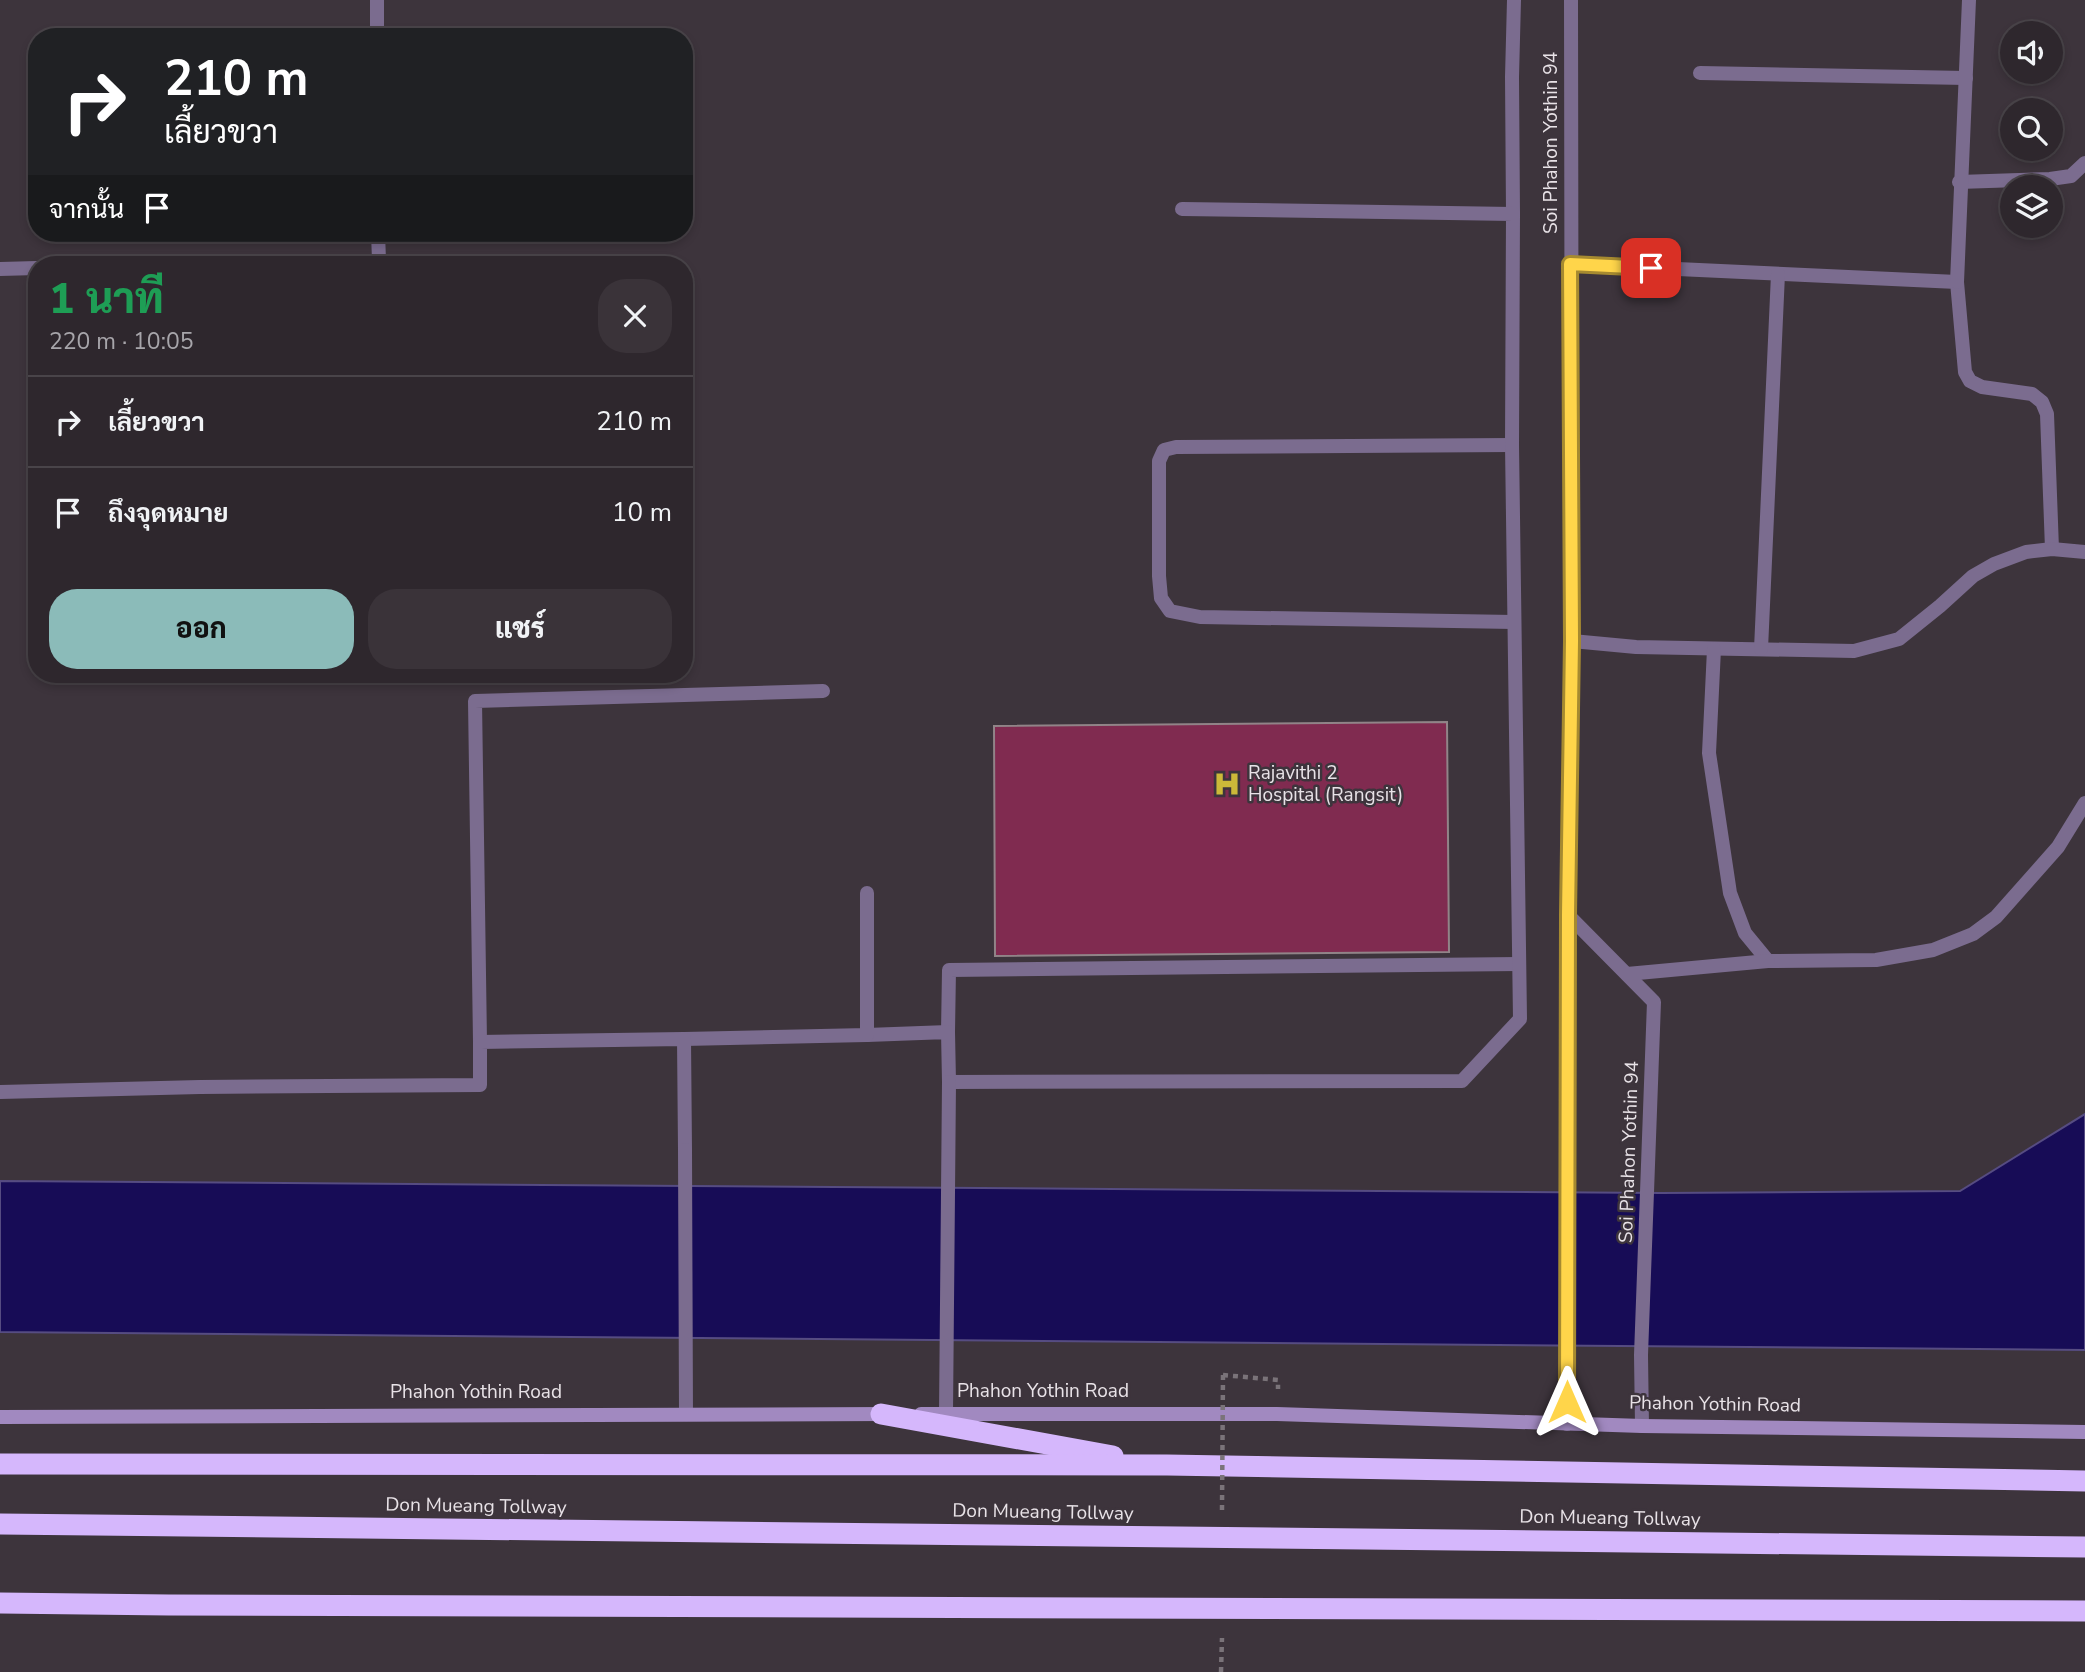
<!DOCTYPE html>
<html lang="th">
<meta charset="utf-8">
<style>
body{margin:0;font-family:"Nunito Sans",Sarabun,sans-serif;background:#3a3339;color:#f1f3f6;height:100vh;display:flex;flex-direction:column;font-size:26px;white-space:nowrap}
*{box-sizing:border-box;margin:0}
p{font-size:23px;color:#a7a5aa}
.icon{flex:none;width:38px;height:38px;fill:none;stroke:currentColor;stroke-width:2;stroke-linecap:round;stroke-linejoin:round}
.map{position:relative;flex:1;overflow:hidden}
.panel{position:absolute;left:28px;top:256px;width:665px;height:427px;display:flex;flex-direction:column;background:#2e272d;border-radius:28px;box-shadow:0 4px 10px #0003,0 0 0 2px #494449}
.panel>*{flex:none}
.guide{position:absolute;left:28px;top:28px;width:665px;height:214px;border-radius:28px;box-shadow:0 4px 10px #0003,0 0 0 2px #494449;background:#202124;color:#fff;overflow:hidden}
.tools{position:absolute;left:2000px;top:21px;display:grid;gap:14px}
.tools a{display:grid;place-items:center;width:63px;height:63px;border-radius:50%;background:#2e272d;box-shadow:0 4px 10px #0003,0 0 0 2px #494449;font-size:35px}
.pin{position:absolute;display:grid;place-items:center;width:60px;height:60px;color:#fff;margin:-30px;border-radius:14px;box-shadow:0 4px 10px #0006}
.me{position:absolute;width:77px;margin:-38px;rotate:0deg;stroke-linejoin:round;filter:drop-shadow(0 0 5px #0008)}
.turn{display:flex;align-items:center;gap:24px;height:147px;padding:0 21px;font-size:32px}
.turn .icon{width:91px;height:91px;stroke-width:2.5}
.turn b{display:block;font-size:49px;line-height:60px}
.then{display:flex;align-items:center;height:66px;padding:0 21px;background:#0003;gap:14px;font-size:26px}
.round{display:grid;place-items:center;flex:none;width:74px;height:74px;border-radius:28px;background:#3a3339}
.overview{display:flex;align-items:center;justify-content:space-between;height:119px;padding:0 21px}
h1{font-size:42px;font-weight:800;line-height:52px;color:#1e9e55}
.action{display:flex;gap:14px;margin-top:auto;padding:14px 21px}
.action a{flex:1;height:80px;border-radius:28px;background:#8bbbb9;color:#111;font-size:28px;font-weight:800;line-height:80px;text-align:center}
.action a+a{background:#3a3339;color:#f1f3f6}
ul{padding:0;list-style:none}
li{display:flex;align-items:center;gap:21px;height:91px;padding:0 21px;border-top:2px solid #494449}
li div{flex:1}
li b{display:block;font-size:26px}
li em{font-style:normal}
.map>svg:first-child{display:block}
.water{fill:#170c56;stroke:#564c82;stroke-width:2}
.building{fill:#802b50;stroke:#918488;stroke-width:2}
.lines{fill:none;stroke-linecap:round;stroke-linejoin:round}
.path{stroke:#7a7379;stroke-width:4.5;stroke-dasharray:5 5;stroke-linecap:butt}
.lane{stroke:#7b6c8f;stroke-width:14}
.street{stroke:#7b6c8f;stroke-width:14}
.secondary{stroke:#a189c0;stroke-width:14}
.highway{stroke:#d5b7fc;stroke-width:21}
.path-bridge{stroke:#7a7379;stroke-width:4.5;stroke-dasharray:5 5;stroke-linecap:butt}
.highway-bridge{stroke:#d5b7fc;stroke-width:21}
.route-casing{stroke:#a68a30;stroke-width:18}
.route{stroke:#ffd54a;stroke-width:12}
.labels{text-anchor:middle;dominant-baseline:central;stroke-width:5;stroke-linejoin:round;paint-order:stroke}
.street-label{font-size:19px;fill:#e8e2e7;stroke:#3d343c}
.poi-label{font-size:19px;fill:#e8e2e7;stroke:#3d343c;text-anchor:start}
</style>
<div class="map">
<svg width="2085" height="1672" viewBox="0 0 2085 1672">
<rect width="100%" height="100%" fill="#3d343c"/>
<!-- water -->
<polygon class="water" points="2085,1114 2085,1350 0,1332 0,1181 1661,1193 1960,1191"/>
<!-- building -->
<polygon class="building" points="1447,722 1449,952 995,956 994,726"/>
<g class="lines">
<!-- path -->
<polyline class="path" points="1223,1375 1278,1380 1278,1389"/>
<!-- lane -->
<g class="lane">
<polyline points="377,0 377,37"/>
<polyline points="1700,73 1966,78"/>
<polyline points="1959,182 2050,179 2071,176 2085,163"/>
<polyline points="1513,214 1512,77 1514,0"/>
<polyline points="378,233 379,260"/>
<polyline points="1570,264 1957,282 1965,372 1970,381 1982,387 2032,394 2042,402 2047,414 2052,549"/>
<polyline points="0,269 37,268"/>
<polyline points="1957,282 1969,0"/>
<polyline points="1512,445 1176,447 1164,450 1159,461 1159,576 1161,598 1170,611 1200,617 1514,622"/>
<polyline points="1572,641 1636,647 1854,651 1899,639 1940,606 1973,576 1994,564 2026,552 2052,549 2085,552"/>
<polyline points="1714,649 1709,753 1730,893 1745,933 1768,961 1876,960 1933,950 1973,934 1996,917 2058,847 2085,803"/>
<polyline points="1761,649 1778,274"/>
<polyline points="1627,974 1768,961"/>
<polyline points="948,1032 949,970 1519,964"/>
<polyline points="867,1035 948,1032 949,1082 1462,1081 1520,1019 1512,445 1513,214 1182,209"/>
<polyline points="684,1039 867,1035 867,893"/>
<polyline points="480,1042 475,701 823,691"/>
<polyline points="0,1092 200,1087 480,1085 480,1042 684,1039 685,1150"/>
</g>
<!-- street -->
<g class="street">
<polyline points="1568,915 1654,1002 1641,1355 1642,1426"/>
<polyline points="685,1150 686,1414"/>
<polyline points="946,1414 949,1082"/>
<polyline points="1567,1424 1568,915 1572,641 1571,0"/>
</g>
<!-- secondary -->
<g class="secondary">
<polyline points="921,1414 1277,1414 1642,1426 2085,1432"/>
<polyline points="0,1417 890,1414"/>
</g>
<!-- highway -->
<g class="highway">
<polyline points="881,1414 1113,1456"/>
<polyline points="0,1464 1167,1465 2085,1481"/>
</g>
<!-- path-bridge -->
<g class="path-bridge">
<polyline points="1222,1510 1223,1375"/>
<polyline points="1221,1672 1222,1638"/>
</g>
<!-- highway-bridge -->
<g class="highway-bridge">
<polyline points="0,1524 2085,1547"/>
<polyline points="0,1603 169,1605 2085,1611"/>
</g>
</g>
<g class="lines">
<defs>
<polyline id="route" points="1567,1402 1568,915 1572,641 1570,264 1651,268"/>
</defs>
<!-- route casing -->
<use href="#route" class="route-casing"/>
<!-- route -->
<use href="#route" class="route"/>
</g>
<!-- icons -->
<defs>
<symbol id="hospital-bare" viewBox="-9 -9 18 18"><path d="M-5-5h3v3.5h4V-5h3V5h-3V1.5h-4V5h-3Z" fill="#ccb939" stroke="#3d343c" stroke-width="2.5" paint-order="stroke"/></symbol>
</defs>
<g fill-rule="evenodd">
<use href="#hospital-bare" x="1208" y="765" width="38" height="38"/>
</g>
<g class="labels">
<!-- street labels -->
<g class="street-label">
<text transform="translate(1551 143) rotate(-90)">Soi Phahon Yothin 94</text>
<text transform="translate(1629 1152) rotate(-88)">Soi Phahon Yothin 94</text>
<text x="1043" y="1391">Phahon Yothin Road</text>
<text x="476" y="1392">Phahon Yothin Road</text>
<text transform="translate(1715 1404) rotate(1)">Phahon Yothin Road</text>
<text transform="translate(476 1506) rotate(1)">Don Mueang Tollway</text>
<text transform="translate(1043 1512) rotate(1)">Don Mueang Tollway</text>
<text transform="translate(1610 1518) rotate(1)">Don Mueang Tollway</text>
</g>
<!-- poi labels -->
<g class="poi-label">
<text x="1248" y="773">Rajavithi 2<tspan x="1248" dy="22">Hospital (Rangsit)</tspan></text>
</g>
</g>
</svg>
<div class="tools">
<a><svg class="icon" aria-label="sound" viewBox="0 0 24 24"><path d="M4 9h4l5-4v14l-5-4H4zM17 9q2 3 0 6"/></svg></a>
<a><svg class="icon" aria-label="search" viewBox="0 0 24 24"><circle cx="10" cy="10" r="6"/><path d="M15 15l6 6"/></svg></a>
<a><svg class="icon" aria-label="layers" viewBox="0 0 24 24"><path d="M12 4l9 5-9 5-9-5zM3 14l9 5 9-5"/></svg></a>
</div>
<div class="pin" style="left:1651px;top:268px;background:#d93025"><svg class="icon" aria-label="arrive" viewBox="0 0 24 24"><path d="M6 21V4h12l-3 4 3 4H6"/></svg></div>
<svg class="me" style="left:1567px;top:1402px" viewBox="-20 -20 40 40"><path d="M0-17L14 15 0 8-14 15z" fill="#ffd54a" stroke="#fff" stroke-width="4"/></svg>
<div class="guide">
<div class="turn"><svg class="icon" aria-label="right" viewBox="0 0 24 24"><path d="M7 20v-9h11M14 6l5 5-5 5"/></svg><div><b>210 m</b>เลี้ยวขวา</div></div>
<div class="then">จากนั้น<svg class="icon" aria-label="arrive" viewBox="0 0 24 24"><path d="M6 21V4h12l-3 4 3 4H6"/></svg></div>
</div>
<section class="panel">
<div class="overview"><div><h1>1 นาที</h1><p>220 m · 10:05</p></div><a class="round"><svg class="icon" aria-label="close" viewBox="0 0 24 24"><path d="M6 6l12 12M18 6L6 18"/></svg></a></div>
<ul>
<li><svg class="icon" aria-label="right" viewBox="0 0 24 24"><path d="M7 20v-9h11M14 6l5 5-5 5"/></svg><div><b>เลี้ยวขวา</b></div><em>210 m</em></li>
<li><svg class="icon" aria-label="arrive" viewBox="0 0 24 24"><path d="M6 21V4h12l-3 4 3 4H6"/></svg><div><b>ถึงจุดหมาย</b></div><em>10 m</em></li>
</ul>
<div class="action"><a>ออก</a><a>แชร์</a></div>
</section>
</div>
